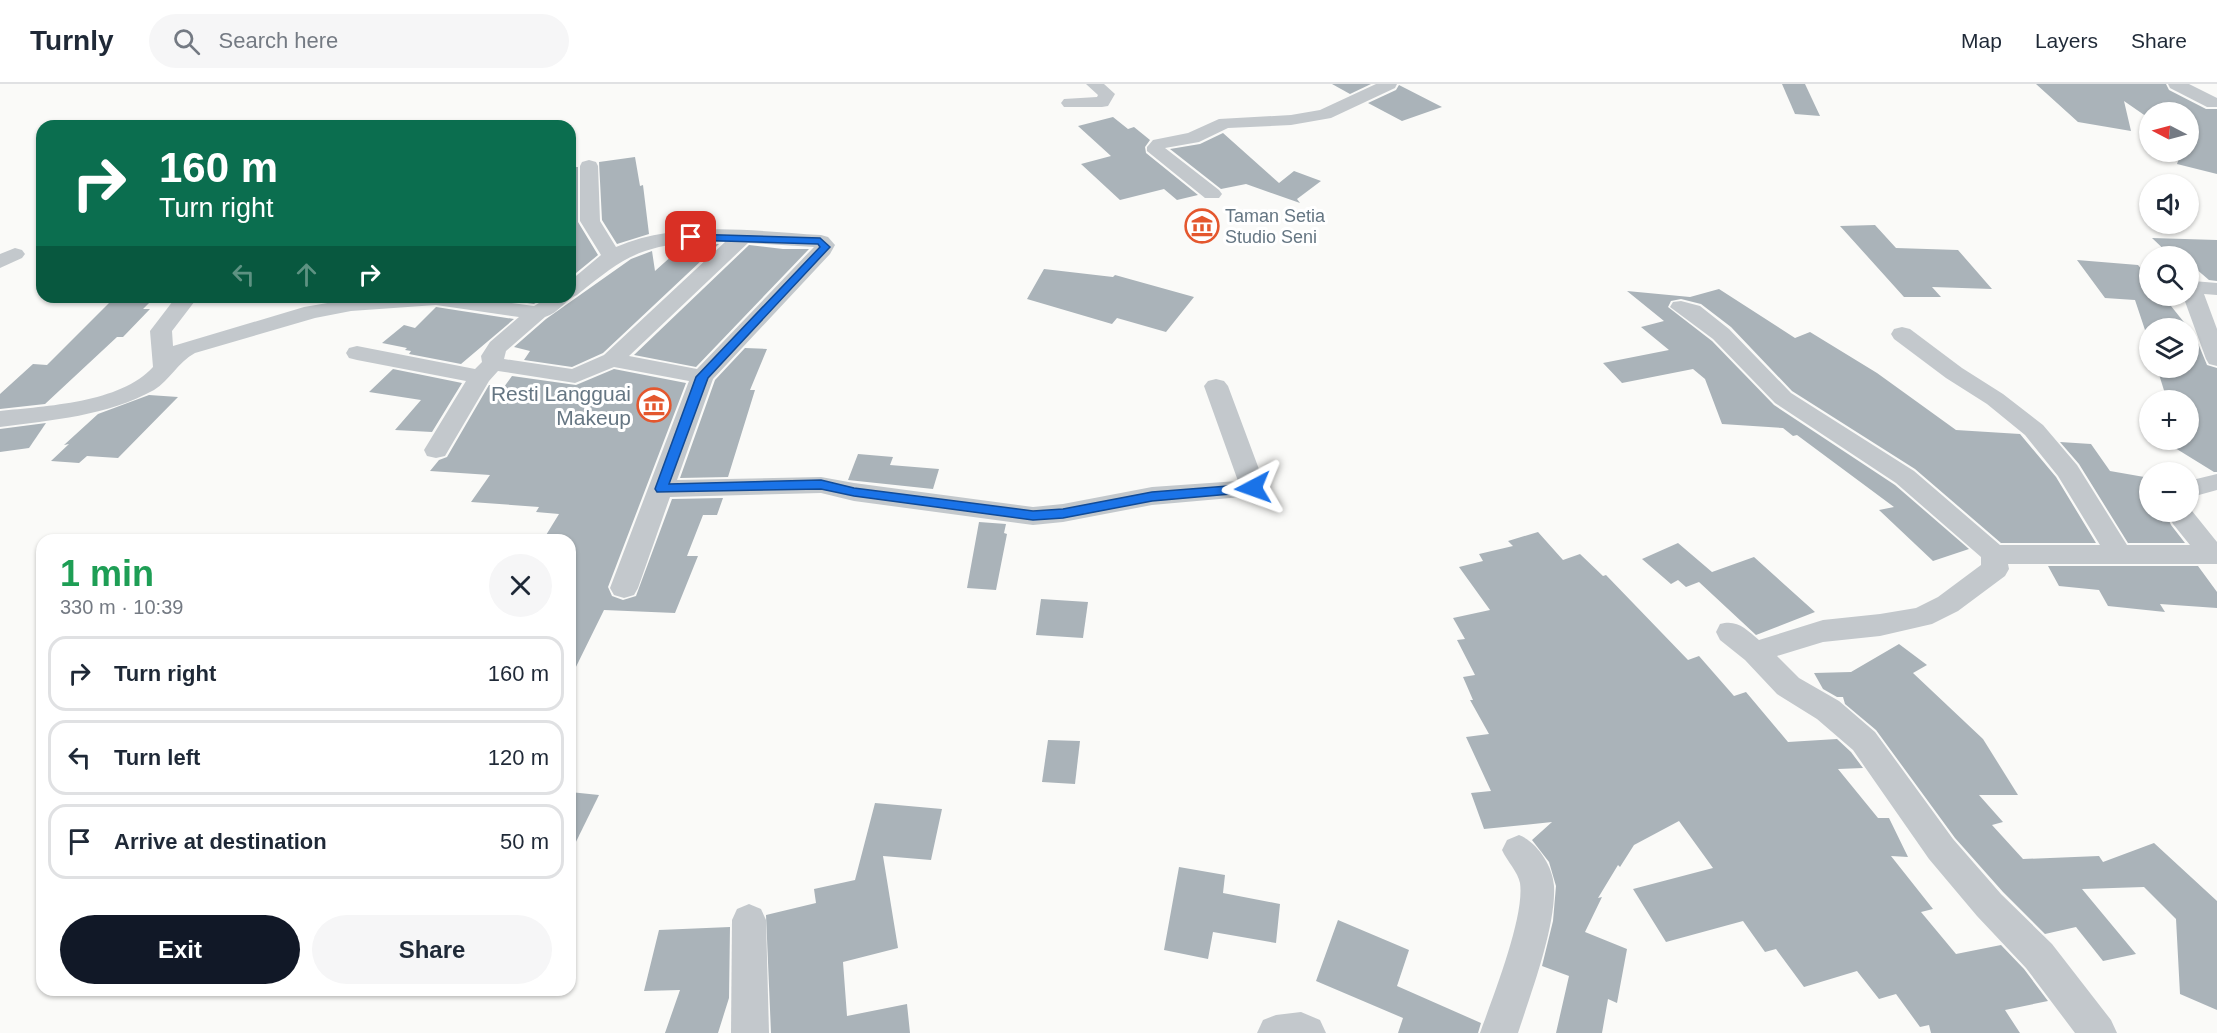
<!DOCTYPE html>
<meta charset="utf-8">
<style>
body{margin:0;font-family:Arial,sans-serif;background:#f6f6f7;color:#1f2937;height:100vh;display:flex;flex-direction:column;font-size:22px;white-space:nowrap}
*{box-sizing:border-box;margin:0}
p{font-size:20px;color:#747a83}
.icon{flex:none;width:33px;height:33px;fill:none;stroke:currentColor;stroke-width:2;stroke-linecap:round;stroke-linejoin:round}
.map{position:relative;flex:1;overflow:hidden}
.panel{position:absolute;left:36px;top:450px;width:540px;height:462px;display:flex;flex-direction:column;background:#fff;border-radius:18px;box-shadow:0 2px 4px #0004}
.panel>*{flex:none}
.hud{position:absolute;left:36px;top:36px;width:540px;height:183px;border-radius:18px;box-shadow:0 2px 4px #0004;background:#0b6e4f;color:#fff;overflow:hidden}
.needle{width:39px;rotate:276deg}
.tools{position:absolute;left:2139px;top:18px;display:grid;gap:12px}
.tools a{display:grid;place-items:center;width:60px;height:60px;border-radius:50%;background:#fff;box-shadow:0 2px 4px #0004;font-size:30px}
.pin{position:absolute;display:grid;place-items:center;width:51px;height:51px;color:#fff;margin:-26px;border-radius:12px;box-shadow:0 3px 9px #0006}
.me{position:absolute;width:66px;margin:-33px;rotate:266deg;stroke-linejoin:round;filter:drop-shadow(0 0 4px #0008)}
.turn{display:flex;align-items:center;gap:21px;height:126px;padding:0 24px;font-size:27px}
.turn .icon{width:78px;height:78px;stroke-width:2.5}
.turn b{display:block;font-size:42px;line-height:51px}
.lanes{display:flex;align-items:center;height:57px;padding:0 24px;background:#0003;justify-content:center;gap:30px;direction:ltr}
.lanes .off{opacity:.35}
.round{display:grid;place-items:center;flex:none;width:63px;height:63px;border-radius:32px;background:#f6f6f7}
.summary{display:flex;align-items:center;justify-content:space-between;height:102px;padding:0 24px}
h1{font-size:36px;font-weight:700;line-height:45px;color:#1e9e55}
.button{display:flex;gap:12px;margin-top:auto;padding:12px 24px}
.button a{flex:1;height:69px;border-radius:36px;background:#111827;color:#fff;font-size:24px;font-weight:700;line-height:69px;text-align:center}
.button a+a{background:#f6f6f7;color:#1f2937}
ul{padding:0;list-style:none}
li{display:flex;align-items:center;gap:18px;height:75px;margin:0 12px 9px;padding:0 12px;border:3px solid #e0e1e3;border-radius:18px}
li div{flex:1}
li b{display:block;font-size:22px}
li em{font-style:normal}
header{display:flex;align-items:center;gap:36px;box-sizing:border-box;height:84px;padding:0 30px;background:#fff;border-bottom:2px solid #e0e1e3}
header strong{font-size:28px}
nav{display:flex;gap:33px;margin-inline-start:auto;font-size:21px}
.search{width:420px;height:54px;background:#f6f6f7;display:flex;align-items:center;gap:15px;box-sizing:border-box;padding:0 21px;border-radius:33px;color:#747a83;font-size:22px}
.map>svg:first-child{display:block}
.building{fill:#aab3b9}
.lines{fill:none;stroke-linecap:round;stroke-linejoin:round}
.minor{fill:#c3c8cc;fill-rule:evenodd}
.route{fill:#1a73e8;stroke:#114b97;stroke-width:1.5}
.labels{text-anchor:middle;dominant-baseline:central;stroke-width:6;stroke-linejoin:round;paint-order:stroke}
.far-poi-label{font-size:18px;fill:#657683;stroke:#fff;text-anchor:start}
.poi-label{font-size:21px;fill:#657683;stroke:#fff;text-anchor:end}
</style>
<header>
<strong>Turnly</strong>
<div class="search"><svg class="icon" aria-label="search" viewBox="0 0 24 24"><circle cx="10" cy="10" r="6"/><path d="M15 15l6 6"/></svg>Search here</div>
<nav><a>Map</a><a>Layers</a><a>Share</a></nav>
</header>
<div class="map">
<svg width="2217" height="949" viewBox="0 0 2217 949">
<rect width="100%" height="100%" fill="#fafaf8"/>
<!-- building -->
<g class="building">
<polygon points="1332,0 1371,0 1350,10"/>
<polygon points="1782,0 1805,0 1820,32 1795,30"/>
<polygon points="2036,0 2166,0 2169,6 2206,25 2217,25 2217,90 2177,80 2181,68 2188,68 2188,28 2150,28 2150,35 2124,17 2131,47 2078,38"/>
<polygon points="1399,1 1442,23 1402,37 1368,19 1396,6"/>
<polygon points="1113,33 1128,45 1134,43 1150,56 1145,63 1146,69 1198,111 1177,116 1164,105 1120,116 1081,80 1111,72 1078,42"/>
<polygon points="1223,49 1279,99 1294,87 1321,97 1297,115 1300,119 1246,100 1221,105 1170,65 1200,60"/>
<polygon points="635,73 640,102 643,101 649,150 617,160 602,136 599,78"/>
<polygon points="570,83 578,83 578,138 598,171 570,194"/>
<polygon points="1875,141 1896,164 1958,166 1992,205 1932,203 1941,213 1904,213 1840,142"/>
<polygon points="2152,154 2217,156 2217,197 2209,196 2188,178 2188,172 2171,172"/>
<polygon points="719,160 603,269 572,283 524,276 530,267 514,263 546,235 631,175 652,167 655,187 684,161"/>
<polygon points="749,161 783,165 809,165 696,283 634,271"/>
<polygon points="2077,176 2138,181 2150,195 2150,212 2163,212 2195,252 2207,281 2217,284 2217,388 2214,388 2167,359 2167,356 2188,356 2188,316 2167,316 2157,284 2188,284 2188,244 2150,244 2150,261 2135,216 2105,214"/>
<polygon points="1044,185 1113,193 1115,191 1194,213 1166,248 1117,234 1112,240 1027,215"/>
<polygon points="1719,205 1795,254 1810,248 1877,289 1956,346 2020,350 2056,393 2096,459 2001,459 1915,385 1792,307 1731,243 1701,220 1681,215 1671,217 1668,223 1712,257 1774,321 1895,401 1969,465 1933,477 1879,426 1894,423 1797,351 1793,352 1783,344 1722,340 1705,295 1693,285 1622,299 1603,279 1669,266 1641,243 1664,237 1627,207 1690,213"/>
<polygon points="115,213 155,213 143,225 150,225 123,253 117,253 45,320 0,325 0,310 33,280 47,281"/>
<polygon points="484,213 545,213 534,220"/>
<polygon points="436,223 514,235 461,280 409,270 411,267 405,266 407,264 382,259 404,241 415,244"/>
<polygon points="745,264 767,265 750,306 755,306 728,393 680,394 715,296"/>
<polygon points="393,285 462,299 432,348 395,346 421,316 369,308"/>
<polygon points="614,285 686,299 608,503 612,512 623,516 636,512 672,415 723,414 717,431 703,431 687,472 698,472 675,529 604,526 570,595 570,456 543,456 559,430 536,428 539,423 471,418 490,391 430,387 439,376 447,373 489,301 504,303 512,292 576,301"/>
<polygon points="149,311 178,313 118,374 87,372 79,379 51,377 69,360 64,361 98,330"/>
<polygon points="46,339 29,364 0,368 0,345"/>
<polygon points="2060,358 2091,360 2110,387 2150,394 2150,428 2165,428 2171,441 2185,459 2128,459 2079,380"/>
<polygon points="858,370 893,373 890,381 939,385 933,405 848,396"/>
<polygon points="979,438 1006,440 1004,449 1007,450 996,506 967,504"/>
<polygon points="1538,448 1563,476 1580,470 1603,492 1606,491 1688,576 1699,572 1734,612 1746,608 1788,658 1837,655 1851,668 1863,684 1838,685 1878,734 1889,734 1908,773 1891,772 1933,825 1921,828 1956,870 2001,861 2024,885 2048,917 2005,926 2020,949 1931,949 1929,941 1920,943 1896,910 1879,915 1857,887 1804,903 1776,865 1765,868 1743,837 1666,858 1633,805 1713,784 1679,737 1634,761 1620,783 1618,781 1598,814 1602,813 1585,848 1627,865 1617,919 1608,915 1602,949 1556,949 1569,892 1542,882 1553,837 1556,802 1549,778 1532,756 1552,738 1484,745 1471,709 1491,707 1466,653 1489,650 1470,616 1473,616 1463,593 1475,591 1457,556 1465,555 1453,534 1490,526 1459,483 1483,477 1479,470 1513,462 1508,457"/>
<polygon points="1678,459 1712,488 1754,473 1815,528 1756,551 1699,498 1686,503 1678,496 1671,500 1642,475"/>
<polygon points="2048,482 2198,482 2217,508 2217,524 2160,520 2165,528 2108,522 2099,506 2059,502"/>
<polygon points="1041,515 1088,518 1083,554 1036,551"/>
<polygon points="1899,560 1927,581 1913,589 1983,655 2018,711 1979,711 2003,738 1992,741 2023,775 2099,772 2103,778 2154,759 2217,817 2217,926 2180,910 2176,835 2144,803 2082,805 2136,870 2103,877 2076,843 2045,850 2003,808 1955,754 1876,646 1845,620 1843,613 1837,613 1823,605 1814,589 1851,588"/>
<polygon points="1048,656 1080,657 1075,700 1042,698"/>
<polygon points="570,708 599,711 570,770"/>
<polygon points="875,719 942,725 931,776 883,772 898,864 843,878 847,932 907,920 910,949 771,949 766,831 816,819 814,805 855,796"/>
<polygon points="1179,783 1225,791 1223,809 1280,820 1276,859 1213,848 1208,875 1164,866"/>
<polygon points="1338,836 1409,866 1397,902 1481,939 1478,949 1398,949 1403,934 1316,897"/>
<polygon points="730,843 729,914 718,949 665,949 680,906 644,907 659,846"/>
</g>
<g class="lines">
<!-- minor -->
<g class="minor">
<polygon points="1086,0 1104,0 1115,10 1108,22 1102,23 1064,23 1061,19 1064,15 1097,13 1098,11"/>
<polygon points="1376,0 1397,0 1395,4 1331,34 1291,41 1228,44 1199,58 1165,64 1219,106 1222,110 1219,114 1205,114 1147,67 1147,63 1153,56 1188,49 1219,35 1291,31 1320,26"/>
<polygon points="2168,0 2189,0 2217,14 2217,23 2207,23 2170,4"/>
<path d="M589,76L596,78L598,82L600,137L616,163C680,136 753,147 821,151L828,153L835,161L830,170L713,295L677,396L821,393L854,399L1033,423L1063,420L1152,403L1238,397L1204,302L1208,297L1216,295L1224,297L1228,302L1266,404L1262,410L1253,412L1152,421L1063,438L1033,441L854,417L821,409L670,413L638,504L634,511L624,514L614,511L610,504L689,297L614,283L575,299L498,287L489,297L445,372L436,374L427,372L424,366L466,297L357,276L349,274L346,269L349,264L357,262L475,285L482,278L481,272L490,258L519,233L436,221L351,227L315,234L195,269C178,278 170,296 154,306C107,332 52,336 0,343V327C45,322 121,319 153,283L150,247L176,213H198L172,247L173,262L304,223L351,215L467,213L534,222L549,213H570V197L601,171L580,137V82L582,78ZM694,158H725L604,271L572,285L504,275L506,267L545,233C559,229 566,215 577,211C621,176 636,163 694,158ZM748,159L814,163L697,285L629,272Z"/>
<polygon points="15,164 22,166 25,170 22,174 0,184 0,170"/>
<polygon points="2193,197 2217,199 2217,211 2204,210 2217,245 2217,282 2209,280 2206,275 2183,212 2188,212 2188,198"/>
<path d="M1681,217L1700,222L1729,245L1791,309L1914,387L2000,461H2100L2058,392L2025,351L1987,320L1946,294L1894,255L1891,250L1894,245L1902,243L1910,245L1962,284L2003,310L2043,341L2077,381L2127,461H2190L2173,440L2167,428H2188V422L2217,458V480H2008L2009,485L2005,492L1958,527L1932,540L1880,552L1823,558L1777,572L1799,594L1839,617L1875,648L1953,755L2001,810L2052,860L2111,936L2117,949H2075L2026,884L1977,832L1929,775L1853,666L1817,635L1777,610L1745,576L1720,556L1716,548L1720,540C1737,535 1746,545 1759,556L1823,536L1880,530L1916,524L1938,513L1981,481V473L1896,399L1775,319L1713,255L1670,223L1673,218Z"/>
<polygon points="2217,390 2217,406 2188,414 2188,397"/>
<path d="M1519,751C1537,758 1553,782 1554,802C1556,843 1531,909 1518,949H1480C1492,915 1525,833 1520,799C1518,788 1507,777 1502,766L1507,756Z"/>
<polygon points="749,820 761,825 766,836 769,949 731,949 732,836 737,825"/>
<polygon points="1301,928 1320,936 1326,949 1257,949 1263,936 1276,931"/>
</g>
</g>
<!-- route -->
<polygon class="route" points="688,150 820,154 830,163 708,294 669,400 821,396 854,404 1033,427 1063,425 1152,408 1253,400 1259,404 1253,408 1152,417 1063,434 1033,436 854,412 821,405 657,408 655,405 696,293 820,163 818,160 691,156 686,153"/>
<!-- icons -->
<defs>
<symbol id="museum-ring" viewBox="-11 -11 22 22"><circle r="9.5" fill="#fff" stroke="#e4572e" stroke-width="1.5"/><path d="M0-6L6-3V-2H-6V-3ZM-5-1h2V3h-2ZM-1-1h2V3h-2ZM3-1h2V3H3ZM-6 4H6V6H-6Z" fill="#e4572e"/></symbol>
</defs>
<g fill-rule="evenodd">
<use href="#museum-ring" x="1183" y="123" width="38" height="38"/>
<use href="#museum-ring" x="635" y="302" width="38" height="38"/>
</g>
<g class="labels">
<!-- far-poi labels -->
<g class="far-poi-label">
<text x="1225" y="132">Taman Setia<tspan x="1225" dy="21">Studio Seni</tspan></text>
</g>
<!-- poi labels -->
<g class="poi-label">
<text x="631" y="309">Resti Langguai<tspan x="631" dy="24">Makeup</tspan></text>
</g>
</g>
</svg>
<div class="tools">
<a><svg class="needle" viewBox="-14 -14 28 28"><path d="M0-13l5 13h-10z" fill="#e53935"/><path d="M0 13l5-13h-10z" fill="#747a83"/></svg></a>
<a><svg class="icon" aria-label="sound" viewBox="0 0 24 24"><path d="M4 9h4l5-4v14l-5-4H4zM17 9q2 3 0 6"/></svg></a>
<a><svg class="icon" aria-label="search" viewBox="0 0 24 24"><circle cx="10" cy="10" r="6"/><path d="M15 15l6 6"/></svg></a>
<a><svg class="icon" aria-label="layers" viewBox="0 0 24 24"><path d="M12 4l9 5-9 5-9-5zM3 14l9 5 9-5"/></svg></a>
<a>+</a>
<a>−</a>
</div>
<div class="pin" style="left:691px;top:153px;background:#d93025"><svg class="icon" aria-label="arrive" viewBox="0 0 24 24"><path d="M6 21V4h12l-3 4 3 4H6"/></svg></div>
<svg class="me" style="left:1253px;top:404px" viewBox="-20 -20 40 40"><path d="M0-17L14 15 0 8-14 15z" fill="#1a73e8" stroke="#fff" stroke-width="4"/></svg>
<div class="hud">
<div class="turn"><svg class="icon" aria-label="right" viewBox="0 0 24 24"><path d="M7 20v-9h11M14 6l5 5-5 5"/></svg><div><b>160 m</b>Turn right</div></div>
<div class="lanes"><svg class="icon off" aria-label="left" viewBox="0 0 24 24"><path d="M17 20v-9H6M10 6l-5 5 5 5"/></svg><svg class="icon off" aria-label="ahead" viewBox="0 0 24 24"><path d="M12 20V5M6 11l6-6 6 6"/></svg><svg class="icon" aria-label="right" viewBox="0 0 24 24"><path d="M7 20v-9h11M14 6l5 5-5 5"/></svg></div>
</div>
<section class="panel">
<div class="summary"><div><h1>1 min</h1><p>330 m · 10:39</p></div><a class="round"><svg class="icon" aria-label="close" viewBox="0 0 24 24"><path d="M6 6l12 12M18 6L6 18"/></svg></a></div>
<ul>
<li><svg class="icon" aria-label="right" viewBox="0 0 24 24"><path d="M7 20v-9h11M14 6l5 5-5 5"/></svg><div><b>Turn right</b></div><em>160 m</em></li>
<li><svg class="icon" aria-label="left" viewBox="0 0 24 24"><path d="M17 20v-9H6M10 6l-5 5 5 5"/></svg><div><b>Turn left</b></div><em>120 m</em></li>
<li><svg class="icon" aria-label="arrive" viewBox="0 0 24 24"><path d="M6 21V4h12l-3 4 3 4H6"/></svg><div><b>Arrive at destination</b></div><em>50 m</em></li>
</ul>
<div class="button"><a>Exit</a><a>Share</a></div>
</section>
</div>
